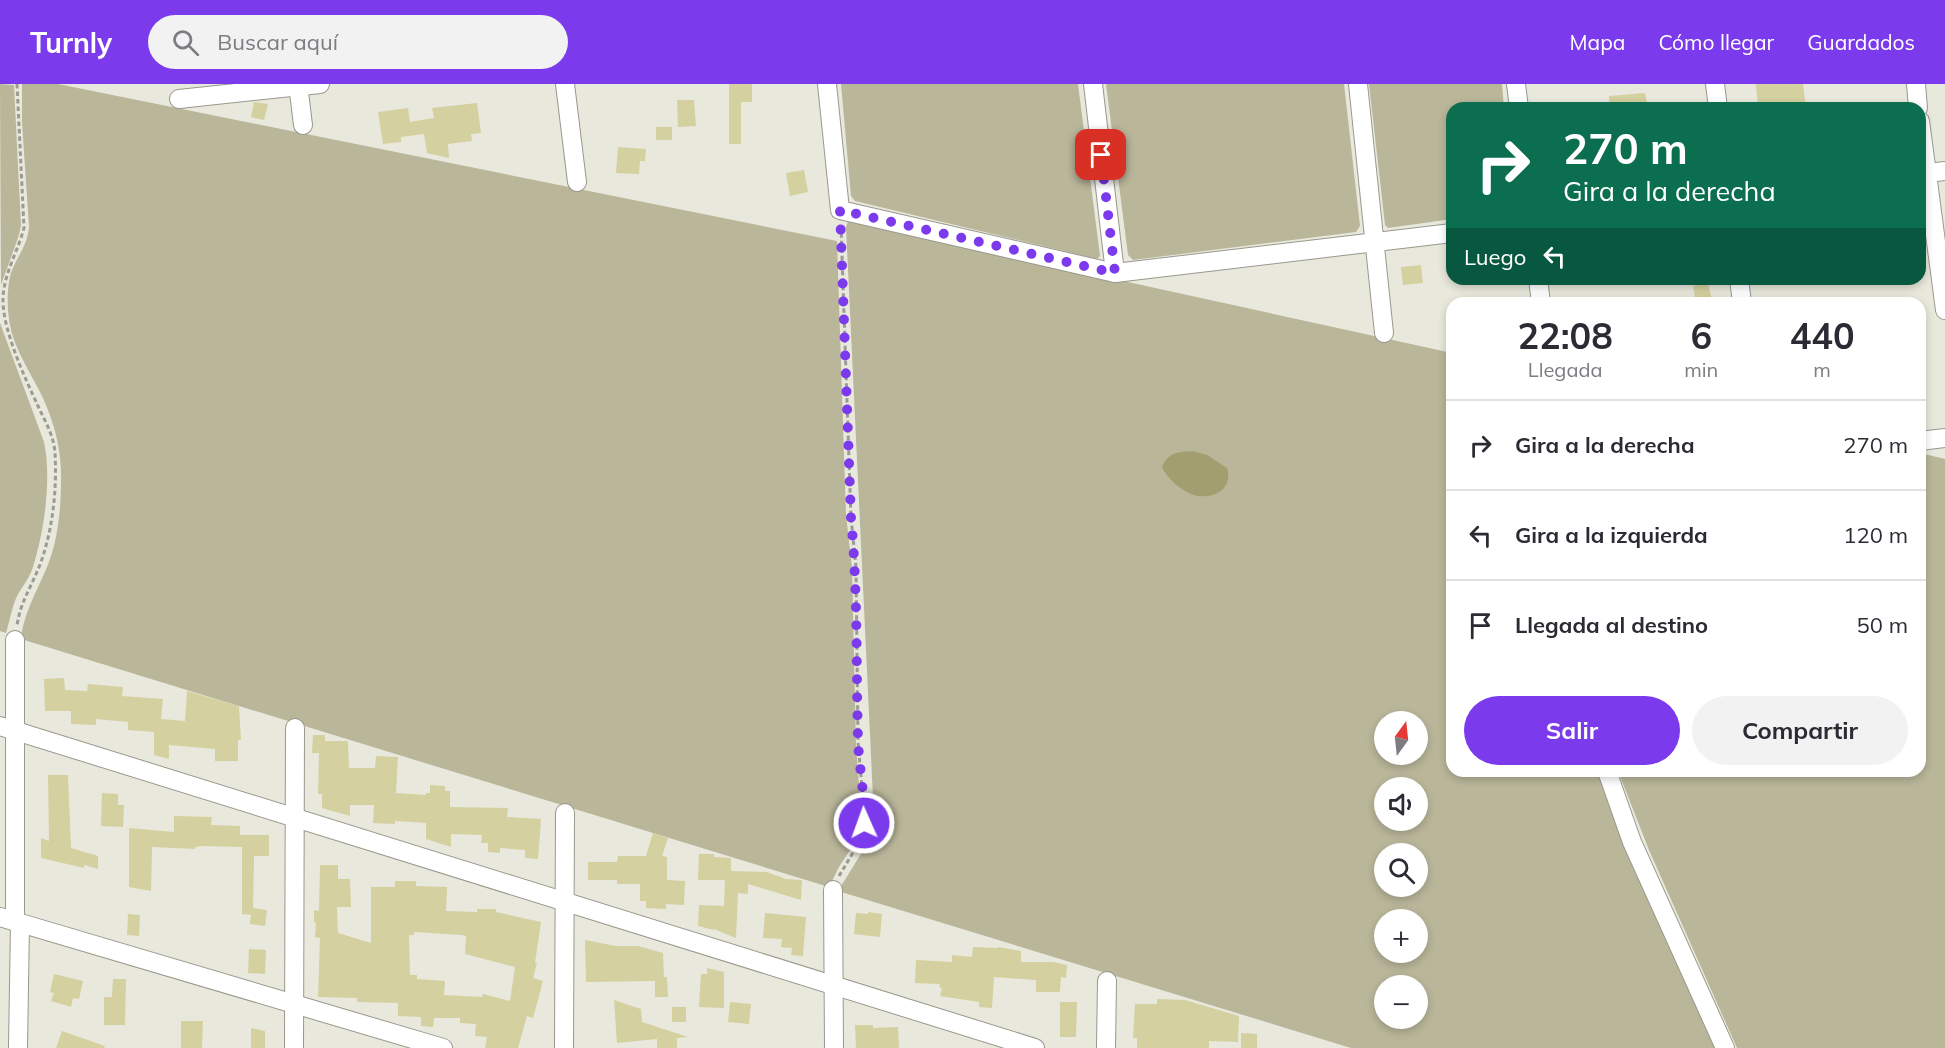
<!DOCTYPE html>
<html lang="es">
<meta charset="utf-8">
<style>
body{margin:0;font-family:Mulish,sans-serif;background:#f2f2f3;color:#2b2b33;height:100vh;display:flex;flex-direction:column;font-size:22px;white-space:nowrap}
*{box-sizing:border-box;margin:0}
p{font-size:20px;color:#7c7c81}
.icon{flex:none;width:33px;height:33px;fill:none;stroke:currentColor;stroke-width:2;stroke-linecap:round;stroke-linejoin:round}
.map{position:relative;flex:1;overflow:hidden}
.sheet{position:absolute;left:1446px;top:213px;width:480px;height:480px;display:flex;flex-direction:column;background:#fff;border-radius:18px;box-shadow:0 3px 9px #0003}
.sheet>*{flex:none}
.banner{position:absolute;left:1446px;top:18px;width:480px;height:183px;border-radius:18px;box-shadow:0 3px 9px #0003;background:#0b6e4f;color:#fff;overflow:hidden}
.needle{width:39px;rotate:15deg}
.tools{position:absolute;left:1374px;top:627px;display:grid;gap:12px}
.tools a{display:grid;place-items:center;width:54px;height:54px;border-radius:50%;background:#fff;box-shadow:0 3px 9px #0003;font-size:30px}
.pin{position:absolute;display:grid;place-items:center;width:51px;height:51px;color:#fff;margin:-26px;border-radius:12px;box-shadow:0 3px 9px #0006}
.me{position:absolute;width:66px;margin:-33px;rotate:358deg;stroke-linejoin:round;filter:drop-shadow(0 0 4px #0008)}
.turn{display:flex;align-items:center;gap:21px;height:126px;padding:0 18px;font-size:27px}
.turn .icon{width:78px;height:78px;stroke-width:2.5}
.turn b{display:block;font-size:42px;line-height:51px}
.then{display:flex;align-items:center;height:57px;padding:0 18px;background:#0003;gap:12px;font-size:22px}
.eta{display:flex;justify-content:space-evenly;align-items:center;height:102px;text-align:center}
.eta b{font-size:36px;font-weight:700;line-height:42px}
.action{display:flex;gap:12px;margin-top:auto;padding:12px 18px}
.action a{flex:1;height:69px;border-radius:36px;background:#7c3aed;color:#fff;font-size:24px;font-weight:700;line-height:69px;text-align:center}
.action a+a{background:#f2f2f3;color:#2b2b33}
ul{padding:0;list-style:none}
li{display:flex;align-items:center;gap:18px;height:90px;padding:0 18px;border-top:2px solid #e1e1e2}
li div{flex:1}
li b{display:block;font-size:22px}
li em{font-style:normal}
header{display:flex;align-items:center;gap:36px;box-sizing:border-box;height:84px;padding:0 30px;background:#7c3aed;color:#fff}
header strong{font-size:28px}
nav{display:flex;gap:33px;margin-inline-start:auto;font-size:21px}
.search{width:420px;height:54px;background:#f2f2f3;display:flex;align-items:center;gap:15px;box-sizing:border-box;padding:0 21px;border-radius:33px;color:#7c7c81;font-size:22px}
.map>svg:first-child{display:block}
.green{fill:#b9b69a;fill-rule:evenodd}
.water{fill:#a29e70}
.building{fill:#d4d0a0;fill-rule:evenodd}
.lines{fill:none;stroke-linecap:round;stroke-linejoin:round}
.minor-casing{stroke:#99988d;stroke-width:20}
.path{stroke:#9c9b92;stroke-width:3;stroke-dasharray:4.5 3;stroke-linecap:butt}
.minor{stroke:#fff;stroke-width:18}
.route{stroke:#7c3aed;stroke-width:10;stroke-dasharray:0 18}
</style>
<header>
<strong>Turnly</strong>
<div class="search"><svg class="icon" aria-label="search" viewBox="0 0 24 24"><circle cx="10" cy="10" r="6"/><path d="M15 15l6 6"/></svg>Buscar aquí</div>
<nav><a>Mapa</a><a>Cómo llegar</a><a>Guardados</a></nav>
</header>
<div class="map">
<svg width="1945" height="964" viewBox="0 0 1945 964">
<rect width="100%" height="100%" fill="#e9e8dc"/>
<!-- green -->
<g class="green">
<polygon points="0,0 14,1 21,142 18,154 1,201"/>
<path d="M22,0H58L837,157L846,431L852,483L856,661L861,728L857,755L839,783L829,803L21,555C24,527 39,504 49,478C58,454 61,423 61,398C62,368 55,341 43,314C31,289 12,262 9,235C7,221 7,202 11,189C17,172 27,163 29,143L22,38Z"/>
<polygon points="841,0 1078,0 1100,172 1097,175 855,117 851,112"/>
<polygon points="1106,0 1344,0 1360,142 1356,148 1133,176 1128,171"/>
<polygon points="1369,0 1502,0 1504,24 1452,24 1452,135 1388,144 1385,141"/>
<path d="M849,134L1114,195L1452,269V687H1599L1717,964H1351L838,807L869,757L874,735L846,143ZM1384,638H1418V670H1384ZM1384,704H1418V736H1384ZM1384,770H1418V802H1384ZM1384,836H1418V868H1384ZM1384,902H1418V934H1384Z"/>
<path d="M0,239L44,358C52,395 44,450 32,486C29,494 23,502 18,510C12,522 10,536 6,549L0,547Z"/>
<polygon points="1920,369 1945,375 1945,964 1737,964 1649,766 1618,687 1920,687"/>
</g>
<!-- water -->
<path class="water" d="M1193,367L1207,371L1227,384C1233,403 1217,414 1199,412C1186,411 1167,395 1162,383C1169,368 1178,368 1193,367Z"/>
<!-- building -->
<g class="building">
<polygon points="729,0 752,0 752,18 741,18 741,60 729,60"/>
<polygon points="1756,0 1803,0 1806,24 1758,24"/>
<polygon points="1645,9 1647,20 1632,22 1632,24 1610,24 1609,12"/>
<polygon points="677,16 694,16 696,42 678,43"/>
<polygon points="254,18 268,20 264,36 251,33"/>
<polygon points="477,19 481,49 471,50 472,57 448,60 449,74 427,69 424,50 401,53 401,58 383,60 378,28 408,24 410,38 434,34 432,24"/>
<rect x="656" y="43" width="16" height="13"/>
<polygon points="618,63 646,65 645,77 640,77 639,90 616,89"/>
<polygon points="804,86 808,108 790,112 786,89"/>
<polygon points="1421,181 1423,199 1403,201 1401,183"/>
<polygon points="1708,199 1712,216 1696,219 1693,202"/>
<polygon points="64,594 65,606 87,607 88,600 123,603 122,612 163,615 161,635 185,637 187,607 239,622 241,656 238,656 238,677 215,677 215,665 169,661 169,675 154,671 154,648 128,646 128,638 96,635 96,641 71,640 71,627 45,627 44,595"/>
<polygon points="313,651 325,651 325,657 348,657 349,684 375,684 376,672 398,673 396,709 426,711 426,709 430,709 430,701 445,702 445,707 450,707 450,723 508,724 507,733 541,735 538,775 525,774 525,766 500,764 500,769 488,768 488,759 481,759 482,751 451,750 451,763 426,755 426,739 395,737 395,740 373,739 374,721 350,721 350,732 322,724 322,710 318,710 319,669 312,669"/>
<polygon points="48,691 68,691 71,764 98,772 98,785 84,781 84,784 41,774 41,754 49,757"/>
<polygon points="102,709 118,710 118,721 124,721 123,743 101,742"/>
<polygon points="174,732 212,733 211,741 240,742 240,751 269,751 269,772 254,772 253,824 267,826 265,842 250,840 251,831 242,830 242,763 203,762 195,763 195,765 152,763 151,807 129,803 129,744 174,748"/>
<polygon points="653,749 668,754 662,772 667,773 667,796 685,797 684,821 666,820 666,825 646,824 646,817 640,817 640,800 617,800 617,796 588,796 588,778 617,778 618,772 646,772"/>
<polygon points="699,770 714,770 714,773 731,774 731,787 767,788 786,795 802,796 801,816 748,800 748,810 738,809 736,854 714,845 714,846 698,842 699,821 724,822 725,796 698,796"/>
<path d="M320,781H338V795H350L351,823H337L338,849L371,859V803H395V797H416V802L447,803L446,827L477,828V825H496V828L541,838L535,879H537L533,894L543,897L533,934L527,932L518,964H485L487,953L475,952L476,940L460,939V934H434L433,943L421,942V933L398,932V919L357,918V914L318,913L320,854L315,853L316,839L314,838V826L319,827ZM414,848L462,851L466,852L465,870L515,883L510,917L483,910L482,913L444,911L445,897L417,895V891H410L409,851H414Z"/>
<polygon points="868,828 882,830 880,853 854,850 856,829 868,830"/>
<polygon points="765,829 806,833 803,872 791,871 792,864 781,863 782,855 763,854"/>
<polygon points="128,830 140,831 139,852 127,851"/>
<polygon points="585,856 616,862 638,862 663,869 664,893 667,893 668,913 655,913 655,897 586,898"/>
<polygon points="973,863 998,864 998,863 1021,867 1021,878 1053,878 1067,881 1066,894 1061,893 1060,908 1036,908 1036,896 994,893 992,924 979,923 979,918 940,912 942,904 939,903 940,900 915,899 916,876 952,878 952,871 972,873"/>
<polygon points="249,865 266,866 265,890 248,889"/>
<polygon points="707,884 724,888 724,924 699,923 701,890 707,890"/>
<polygon points="54,890 83,897 79,915 73,914 71,923 51,917 54,909 50,908"/>
<polygon points="113,895 126,895 125,941 104,941 104,913 112,913"/>
<polygon points="1157,915 1185,916 1239,932 1238,958 1209,957 1209,964 1137,964 1137,954 1133,954 1135,920 1157,920"/>
<polygon points="614,916 641,925 642,938 688,953 677,954 677,964 657,964 657,955 617,959"/>
<polygon points="730,918 751,920 749,940 728,938"/>
<polygon points="1060,918 1077,918 1076,953 1060,953"/>
<rect x="672" y="923" width="14" height="15"/>
<polygon points="181,937 203,937 202,964 181,964"/>
<polygon points="855,941 873,941 873,944 898,943 899,964 856,964"/>
<polygon points="251,944 265,947 265,964 251,964"/>
<polygon points="62,947 105,962 104,964 56,964"/>
<polygon points="1241,949 1257,950 1257,964 1241,964"/>
</g>
<g class="lines">
<defs>
<g id="minor">
<polyline points="298,0 303,41"/>
<polyline points="565,0 577,98"/>
<polyline points="827,0 840,126 1115,189 1452,149"/>
<polyline points="1093,0 1115,189"/>
<polyline points="1358,0 1384,249"/>
<polyline points="1516,0 1519,24"/>
<polyline points="1715,0 1718,24"/>
<polyline points="1916,0 1918,24"/>
<polyline points="179,15 320,0"/>
<polyline points="1920,37 1945,226"/>
<polyline points="1920,90 1945,87"/>
<polyline points="1538,195 1541,219"/>
<polyline points="1739,195 1742,219"/>
<polyline points="1920,357 1945,354"/>
<polyline points="0,642 1035,964"/>
<polyline points="1607,687 1632,758 1725,964"/>
<polyline points="833,806 834,964"/>
<polyline points="0,833 443,964"/>
<polyline points="15,838 15,556"/>
<polyline points="18,964 20,839"/>
<polyline points="294,964 295,644"/>
<polyline points="564,964 565,729"/>
<polyline points="1106,964 1107,897"/>
</g>
</defs>
<!-- minor casing -->
<use href="#minor" class="minor-casing"/>
<!-- path -->
<g class="path">
<path d="M17,0L24,144C18,167 4,189 3,214C2,245 25,294 38,322C45,337 54,352 55,369C57,405 53,444 41,478C33,500 20,518 17,542"/>
<polyline points="839,792 860,757 864,726 858,658 856,483 851,434 841,142"/>
</g>
<!-- minor -->
<use href="#minor" class="minor"/>
</g>
<g class="lines">
<!-- route -->
<path class="route" d="M864,739C865,711 859,683 858,656C856,582 858,508 851,434L840,126L1115,189L1101,71"/>
</g>
</svg>
<div class="tools">
<a><svg class="needle" viewBox="-14 -14 28 28"><path d="M0-13l5 13h-10z" fill="#e53935"/><path d="M0 13l5-13h-10z" fill="#7c7c81"/></svg></a>
<a><svg class="icon" aria-label="sound" viewBox="0 0 24 24"><path d="M4 9h4l5-4v14l-5-4H4zM17 9q2 3 0 6"/></svg></a>
<a><svg class="icon" aria-label="search" viewBox="0 0 24 24"><circle cx="10" cy="10" r="6"/><path d="M15 15l6 6"/></svg></a>
<a>+</a>
<a>−</a>
</div>
<div class="pin" style="left:1101px;top:71px;background:#d93025"><svg class="icon" aria-label="arrive" viewBox="0 0 24 24"><path d="M6 21V4h12l-3 4 3 4H6"/></svg></div>
<svg class="me" style="left:864px;top:739px" viewBox="-20 -20 40 40"><circle r="17" fill="#7c3aed" stroke="#fff" stroke-width="3"/><path d="M0-11L8 9 0 5-8 9z" fill="#fff"/></svg>
<div class="banner">
<div class="turn"><svg class="icon" aria-label="right" viewBox="0 0 24 24"><path d="M7 20v-9h11M14 6l5 5-5 5"/></svg><div><b>270 m</b>Gira a la derecha</div></div>
<div class="then">Luego<svg class="icon" aria-label="left" viewBox="0 0 24 24"><path d="M17 20v-9H6M10 6l-5 5 5 5"/></svg></div>
</div>
<section class="sheet">
<div class="eta">
<div><b>22:08</b><p>Llegada</p></div>
<div><b>6</b><p>min</p></div>
<div><b>440</b><p>m</p></div>
</div>
<ul>
<li><svg class="icon" aria-label="right" viewBox="0 0 24 24"><path d="M7 20v-9h11M14 6l5 5-5 5"/></svg><div><b>Gira a la derecha</b></div><em>270 m</em></li>
<li><svg class="icon" aria-label="left" viewBox="0 0 24 24"><path d="M17 20v-9H6M10 6l-5 5 5 5"/></svg><div><b>Gira a la izquierda</b></div><em>120 m</em></li>
<li><svg class="icon" aria-label="arrive" viewBox="0 0 24 24"><path d="M6 21V4h12l-3 4 3 4H6"/></svg><div><b>Llegada al destino</b></div><em>50 m</em></li>
</ul>
<div class="action"><a>Salir</a><a>Compartir</a></div>
</section>
</div>
